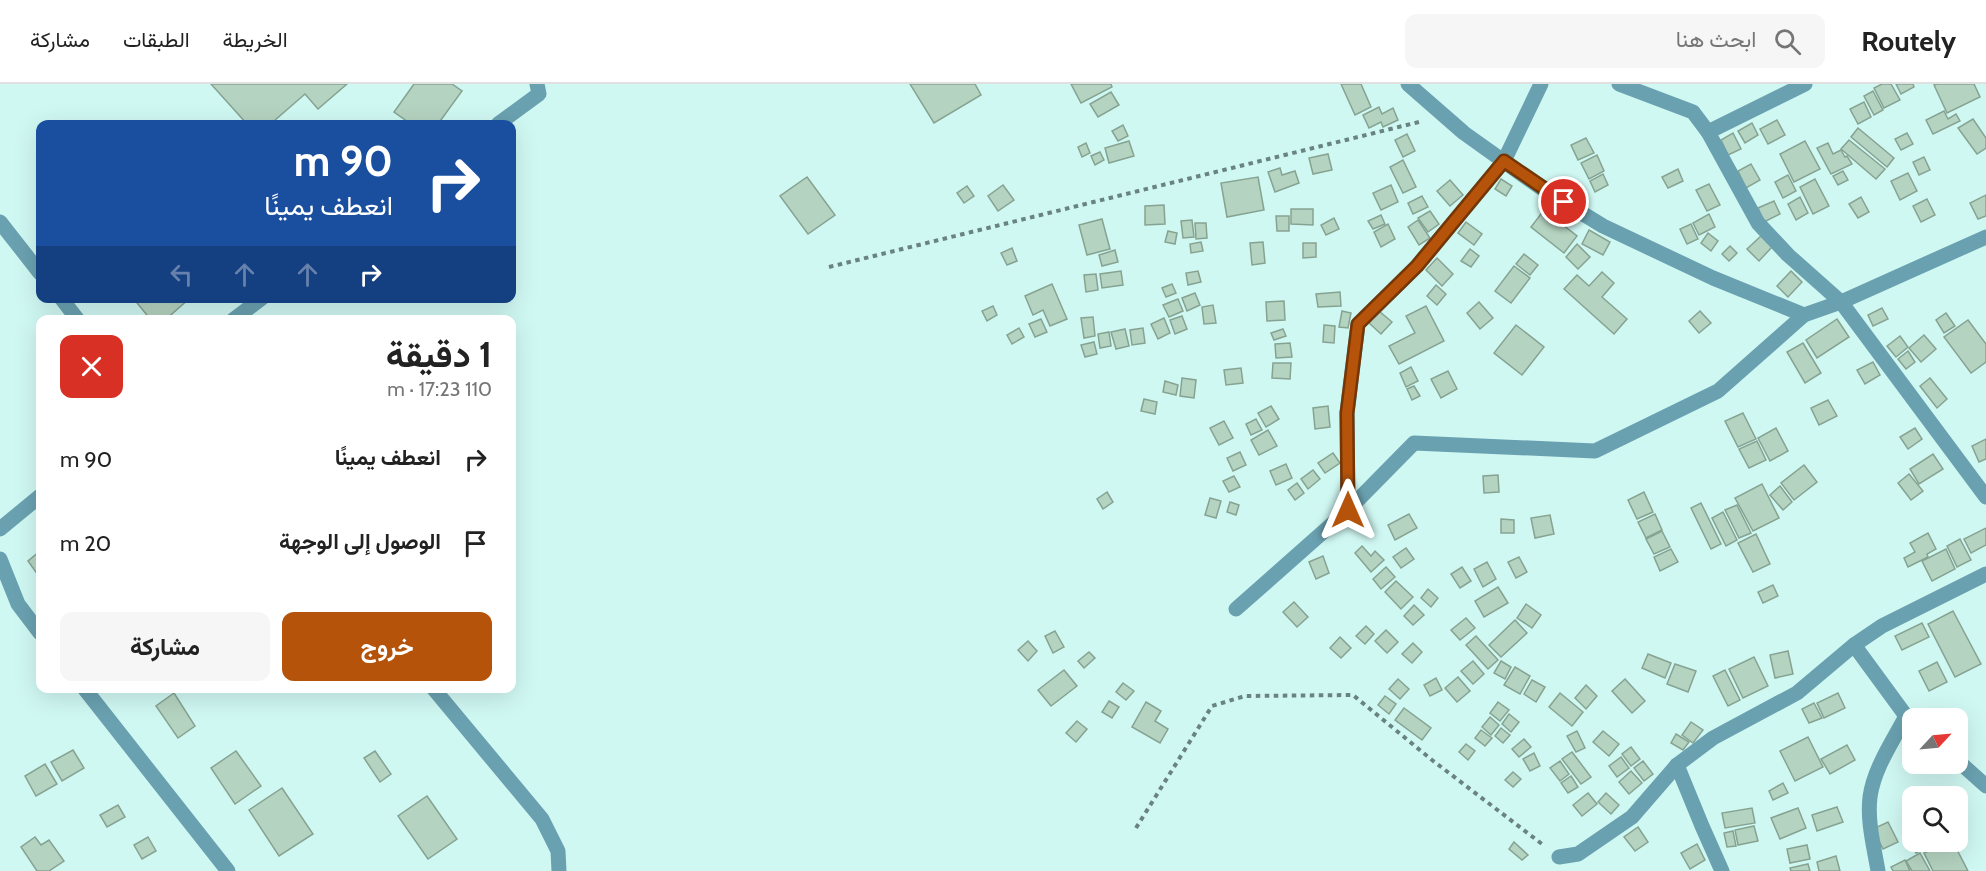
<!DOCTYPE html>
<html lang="ar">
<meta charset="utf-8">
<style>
body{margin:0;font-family:Cabin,Vazirmatn,sans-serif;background:#f6f6f6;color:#222;direction:rtl;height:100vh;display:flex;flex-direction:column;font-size:22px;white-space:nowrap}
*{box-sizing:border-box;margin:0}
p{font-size:20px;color:#767676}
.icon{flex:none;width:33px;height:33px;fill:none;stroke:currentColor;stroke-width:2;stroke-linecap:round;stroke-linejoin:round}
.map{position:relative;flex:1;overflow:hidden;direction:ltr}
.side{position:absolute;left:36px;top:231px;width:480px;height:378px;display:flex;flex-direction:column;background:#fff;border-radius:12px;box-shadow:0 6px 24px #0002;direction:rtl}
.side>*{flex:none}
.guide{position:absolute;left:36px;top:36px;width:480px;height:183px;border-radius:12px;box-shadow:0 6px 24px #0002;direction:rtl;background:#1a4fa0;color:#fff;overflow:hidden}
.needle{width:39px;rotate:64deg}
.tools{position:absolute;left:1902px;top:624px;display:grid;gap:12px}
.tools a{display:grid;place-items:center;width:66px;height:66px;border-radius:12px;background:#fff;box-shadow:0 6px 24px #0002;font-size:30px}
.pin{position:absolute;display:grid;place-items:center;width:51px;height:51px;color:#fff;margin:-26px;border:3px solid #fff;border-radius:50%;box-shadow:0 2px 6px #0007}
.me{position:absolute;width:66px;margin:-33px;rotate:0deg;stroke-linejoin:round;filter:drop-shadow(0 0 4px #0008)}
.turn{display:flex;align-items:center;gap:21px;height:126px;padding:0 24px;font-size:27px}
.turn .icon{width:78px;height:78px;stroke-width:2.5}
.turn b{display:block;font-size:42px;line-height:51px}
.lanes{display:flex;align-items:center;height:57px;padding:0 24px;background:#0003;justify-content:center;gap:30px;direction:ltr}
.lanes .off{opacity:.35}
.round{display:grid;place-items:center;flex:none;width:63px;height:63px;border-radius:12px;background:#f6f6f6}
.head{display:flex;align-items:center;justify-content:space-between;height:102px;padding:0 24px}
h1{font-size:36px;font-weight:700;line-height:45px}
.cta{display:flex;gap:12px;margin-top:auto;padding:12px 24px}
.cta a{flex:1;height:69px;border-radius:12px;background:#b45309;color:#fff;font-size:24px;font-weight:700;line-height:69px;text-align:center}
.cta a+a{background:#f6f6f6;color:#222}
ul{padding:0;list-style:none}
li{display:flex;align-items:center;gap:18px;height:84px;padding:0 24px}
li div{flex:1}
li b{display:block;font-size:22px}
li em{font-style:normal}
header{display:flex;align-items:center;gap:36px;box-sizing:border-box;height:84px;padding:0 30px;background:#fff;border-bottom:2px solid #e0e0e0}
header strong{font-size:28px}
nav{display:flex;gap:33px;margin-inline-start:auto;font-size:21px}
.search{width:420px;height:54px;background:#f6f6f6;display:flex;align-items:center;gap:15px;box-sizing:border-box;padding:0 21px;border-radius:12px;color:#767676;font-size:22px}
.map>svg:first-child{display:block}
.building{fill:#b5d3c1;stroke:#86a392;stroke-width:1.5}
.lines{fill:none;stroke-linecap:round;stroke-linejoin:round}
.path{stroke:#698380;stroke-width:4;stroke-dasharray:4.5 4.5;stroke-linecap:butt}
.minor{stroke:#6aa1b0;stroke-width:15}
.route-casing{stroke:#753606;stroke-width:15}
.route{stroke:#b45309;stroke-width:10}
</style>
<header>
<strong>Routely</strong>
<div class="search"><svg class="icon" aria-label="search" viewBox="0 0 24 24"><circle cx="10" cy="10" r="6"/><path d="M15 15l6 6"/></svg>ابحث هنا</div>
<nav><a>الخريطة</a><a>الطبقات</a><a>مشاركة</a></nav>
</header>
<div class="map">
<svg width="1986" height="787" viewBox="0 0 1986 787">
<rect width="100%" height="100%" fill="#d0f8f3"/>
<!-- building -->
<g class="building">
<polygon points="211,0 347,0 318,25 305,10 274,37 277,40 247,40"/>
<polygon points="414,0 452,0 462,7 438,40 411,40 394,28"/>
<polygon points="910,0 975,0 981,11 934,39"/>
<polygon points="1071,0 1111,0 1112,3 1081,19"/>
<polygon points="1341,0 1361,0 1371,23 1355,31"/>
<polygon points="1882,0 1891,0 1900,16 1884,24 1874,4"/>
<polygon points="1896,0 1913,0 1914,3 1901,10"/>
<polygon points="1937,0 1974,0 1980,13 1947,29 1934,1"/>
<polygon points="1873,7 1883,26 1874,31 1864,12"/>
<polygon points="1111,8 1119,21 1098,33 1090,20"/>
<polygon points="1864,18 1871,33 1858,40 1850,25"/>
<polygon points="1379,23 1382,30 1393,24 1398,36 1383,43 1381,38 1369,44 1363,31"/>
<polygon points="1944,27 1948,35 1956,30 1960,37 1933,50 1926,36"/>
<polygon points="1973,35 1986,54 1986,64 1977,70 1958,44"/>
<polygon points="1777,36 1785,51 1768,60 1760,45"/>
<polygon points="1752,39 1758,51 1745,59 1738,47"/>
<polygon points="1123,41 1128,52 1118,57 1112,47"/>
<polygon points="1858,44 1894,74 1887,83 1851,53"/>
<polygon points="1733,49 1741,65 1728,71 1721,56"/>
<polygon points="1907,49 1913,60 1901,66 1895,55"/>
<polygon points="1407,50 1415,67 1403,73 1395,56"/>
<polygon points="1586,54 1594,69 1578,76 1571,61"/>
<polygon points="1849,56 1885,85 1876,95 1841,65"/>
<polygon points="1129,57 1134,72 1109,79 1105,64"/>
<polygon points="1805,57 1820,85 1794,98 1780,70"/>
<polygon points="1086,59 1090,69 1082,73 1078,63"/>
<polygon points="1828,59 1833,70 1841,66 1845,73 1847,72 1852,80 1831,90 1817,64"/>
<polygon points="1100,68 1104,76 1095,81 1091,72"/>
<polygon points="1328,70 1332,86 1313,90 1309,74"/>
<polygon points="1597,71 1604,87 1589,95 1581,79"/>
<polygon points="1924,73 1930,86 1919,91 1913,78"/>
<polygon points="1403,76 1416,103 1403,109 1390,83"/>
<polygon points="1751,80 1760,96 1746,104 1738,87"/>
<polygon points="1280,84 1282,91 1295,87 1299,99 1275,108 1268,88"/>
<polygon points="1678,85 1683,97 1668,104 1662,93"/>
<polygon points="1843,87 1848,96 1838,101 1833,92"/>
<polygon points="1908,89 1917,107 1900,116 1891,97"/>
<polygon points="1603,90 1608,101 1595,108 1590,97"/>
<polygon points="1788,91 1796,107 1783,114 1775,98"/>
<polygon points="807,93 835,131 808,150 780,112"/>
<polygon points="1258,93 1264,126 1227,133 1221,99"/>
<polygon points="1501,95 1512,102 1506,112 1495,105"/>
<polygon points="1815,95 1829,122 1813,130 1800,103"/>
<polygon points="1450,96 1463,111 1450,122 1437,107"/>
<polygon points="1709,100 1720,121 1707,127 1696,106"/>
<polygon points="1003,101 1014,116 998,127 988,112"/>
<polygon points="1391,101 1398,118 1381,126 1373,109"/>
<polygon points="967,102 974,112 964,119 957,109"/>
<polygon points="1986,111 1986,132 1978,135 1970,119"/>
<polygon points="1422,112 1428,123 1413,130 1408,119"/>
<polygon points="1800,113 1808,129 1796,136 1788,120"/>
<polygon points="1861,113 1869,128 1858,134 1849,120"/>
<polygon points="1927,115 1935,131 1921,138 1913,122"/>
<polygon points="1774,117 1780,130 1764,138 1758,124"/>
<polygon points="1164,121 1165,140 1145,141 1145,122"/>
<polygon points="1291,125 1313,125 1313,141 1291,140"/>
<polygon points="1544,126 1577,152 1564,169 1531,143"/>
<polygon points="1430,127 1439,140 1428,148 1418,134"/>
<polygon points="1709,130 1715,143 1699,151 1693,139"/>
<polygon points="1381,131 1385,140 1373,145 1368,137"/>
<polygon points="1276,132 1289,132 1289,147 1277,147"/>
<polygon points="1334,134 1339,145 1326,151 1321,141"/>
<polygon points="1102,135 1110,165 1087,171 1079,141"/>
<polygon points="1192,136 1194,153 1183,154 1181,137"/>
<polygon points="1418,136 1430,154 1419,161 1408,143"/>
<polygon points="1466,138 1482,150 1474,161 1458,149"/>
<polygon points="1195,139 1206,139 1207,154 1196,155"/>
<polygon points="1388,140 1395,155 1381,163 1374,148"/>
<polygon points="1691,140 1698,155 1687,160 1680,145"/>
<polygon points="1589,146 1610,158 1603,171 1582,160"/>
<polygon points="1168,147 1177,149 1175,160 1165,158"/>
<polygon points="1708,149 1718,157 1711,167 1701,159"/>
<polygon points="1761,152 1772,163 1759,177 1747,165"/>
<polygon points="1201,158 1203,167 1191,169 1190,160"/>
<polygon points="1263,158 1265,179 1252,181 1250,159"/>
<polygon points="1303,159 1316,159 1316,173 1303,174"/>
<polygon points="1577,160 1590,173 1578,185 1566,173"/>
<polygon points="1730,162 1737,169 1729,177 1722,170"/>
<polygon points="1012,164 1017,177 1007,181 1001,169"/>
<polygon points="1470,165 1479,172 1471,183 1461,177"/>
<polygon points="1115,166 1118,178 1102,182 1099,171"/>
<polygon points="1524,170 1538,181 1530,191 1516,180"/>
<polygon points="1437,174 1453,190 1442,202 1426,186"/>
<polygon points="1514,182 1530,194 1511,219 1495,207"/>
<polygon points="1121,187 1123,201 1102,204 1100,190"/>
<polygon points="1198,187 1201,198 1188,201 1186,189"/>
<polygon points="1791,187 1802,198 1788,213 1777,202"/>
<polygon points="1602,188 1614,199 1602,213 1627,235 1614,250 1564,205 1577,191 1589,202"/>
<polygon points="1096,190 1098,206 1086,208 1084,191"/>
<polygon points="1052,200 1067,235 1050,242 1043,226 1033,231 1025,212"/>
<polygon points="1172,200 1176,209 1166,213 1162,204"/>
<polygon points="1436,201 1446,210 1437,221 1427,212"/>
<polygon points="1340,208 1341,222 1318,223 1316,210"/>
<polygon points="1195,209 1200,221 1187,227 1182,214"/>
<polygon points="133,214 190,214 165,236 151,236"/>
<polygon points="1178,215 1183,227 1169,233 1163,221"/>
<polygon points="1284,217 1285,236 1267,237 1266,218"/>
<polygon points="1479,218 1493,234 1480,245 1467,229"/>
<polygon points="1213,221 1216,239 1204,240 1202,223"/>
<polygon points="993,222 997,231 987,237 982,227"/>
<polygon points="1426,222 1444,257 1399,280 1389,262 1415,249 1406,232"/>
<polygon points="1882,224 1888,235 1873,242 1868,231"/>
<polygon points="1342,227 1351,229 1348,244 1339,243"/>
<polygon points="1379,227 1392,238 1381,250 1369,239"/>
<polygon points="1700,227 1711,239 1699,249 1689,237"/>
<polygon points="1946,229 1955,242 1944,249 1936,236"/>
<polygon points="1182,232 1187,245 1175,250 1170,236"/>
<polygon points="1093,233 1095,252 1084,254 1081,234"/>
<polygon points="1164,234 1170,249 1158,255 1151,240"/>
<polygon points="1041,235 1047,248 1035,253 1029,240"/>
<polygon points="1837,235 1849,253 1817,274 1806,256"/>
<polygon points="1968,236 1986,260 1986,278 1971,289 1944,253"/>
<polygon points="1324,241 1335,242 1334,259 1323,258"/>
<polygon points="1516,241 1544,263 1522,291 1494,269"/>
<polygon points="1019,244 1024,253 1012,260 1007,251"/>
<polygon points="1143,244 1145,259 1132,261 1130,246"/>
<polygon points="1125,245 1129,262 1116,265 1111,248"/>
<polygon points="1283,245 1286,252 1274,256 1271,249"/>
<polygon points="1109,248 1111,262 1100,264 1098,250"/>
<polygon points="1924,251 1936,265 1921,278 1909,264"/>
<polygon points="1900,252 1908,263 1896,273 1887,262"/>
<polygon points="1094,258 1097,270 1085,273 1081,261"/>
<polygon points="1290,259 1292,273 1276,274 1275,260"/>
<polygon points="1803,259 1821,289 1805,299 1787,268"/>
<polygon points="1908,267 1915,278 1906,285 1898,275"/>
<polygon points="1873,278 1880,291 1865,300 1857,286"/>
<polygon points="1273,279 1291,279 1290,295 1272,294"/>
<polygon points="1411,283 1418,297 1406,303 1400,289"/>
<polygon points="1241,284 1243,299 1226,301 1224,286"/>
<polygon points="1448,287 1457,305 1441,314 1431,295"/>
<polygon points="1182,294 1196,296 1194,314 1180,312"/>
<polygon points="1930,294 1947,315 1937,324 1920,302"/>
<polygon points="1165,297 1178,301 1176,311 1163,308"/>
<polygon points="1414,302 1420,312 1412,316 1407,305"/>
<polygon points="1144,315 1157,318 1155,330 1141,327"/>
<polygon points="1828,316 1837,332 1819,341 1811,324"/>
<polygon points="1271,322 1279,335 1266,343 1258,329"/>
<polygon points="1328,322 1330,343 1315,345 1313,324"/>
<polygon points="1743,329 1756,355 1738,363 1725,337"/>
<polygon points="1256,335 1262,346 1251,351 1246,340"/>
<polygon points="1224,337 1233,354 1219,361 1210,344"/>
<polygon points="1776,344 1788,367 1770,377 1758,354"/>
<polygon points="1915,344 1922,355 1908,365 1900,353"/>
<polygon points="1268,346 1277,362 1259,371 1251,356"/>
<polygon points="1986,355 1986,375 1979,378 1972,362"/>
<polygon points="1757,357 1766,376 1749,384 1739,365"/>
<polygon points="1240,368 1246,381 1233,387 1227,374"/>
<polygon points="1333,369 1340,379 1325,389 1318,379"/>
<polygon points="1933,370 1943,385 1919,400 1910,385"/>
<polygon points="1286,380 1292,394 1276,401 1270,387"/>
<polygon points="1804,381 1817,398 1794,416 1781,399"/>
<polygon points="1313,386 1320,395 1308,405 1301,395"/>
<polygon points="1909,390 1923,407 1911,416 1898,399"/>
<polygon points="1498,391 1499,408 1484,409 1483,392"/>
<polygon points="1234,392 1240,403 1229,408 1223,397"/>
<polygon points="1297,399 1304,409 1295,416 1288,406"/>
<polygon points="1762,400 1779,434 1753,447 1735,414"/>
<polygon points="1780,402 1792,418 1783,426 1770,411"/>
<polygon points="1107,408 1113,418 1103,425 1097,415"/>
<polygon points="1644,408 1653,428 1637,435 1628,416"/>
<polygon points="1210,414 1221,417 1216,434 1205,431"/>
<polygon points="1230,418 1239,421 1236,431 1227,428"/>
<polygon points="1701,419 1721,460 1711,465 1691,424"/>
<polygon points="1737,421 1751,449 1739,454 1725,426"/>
<polygon points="1723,428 1737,456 1726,462 1712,434"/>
<polygon points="1409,430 1417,444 1395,456 1388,441"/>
<polygon points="1655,430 1662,446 1646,454 1638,438"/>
<polygon points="1550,431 1554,450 1535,454 1531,434"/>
<polygon points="1501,435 1514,436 1514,449 1501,449"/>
<polygon points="1986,444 1986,461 1971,469 1964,455"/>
<polygon points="1662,447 1670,463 1654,470 1646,455"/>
<polygon points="1928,449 1936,465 1927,470 1928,473 1908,483 1904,474 1915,468 1910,459"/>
<polygon points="1756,450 1770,480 1753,488 1738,459"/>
<polygon points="1960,455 1971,476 1957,483 1947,462"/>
<polygon points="1362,462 1371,472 1375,467 1384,476 1371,488 1355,469"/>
<polygon points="1406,464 1414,475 1401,484 1393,473"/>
<polygon points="1671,465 1678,478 1660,487 1654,473"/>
<polygon points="1946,465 1955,485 1932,497 1922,477"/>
<polygon points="40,467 40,494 28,477"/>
<polygon points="1323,472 1329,489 1316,495 1309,478"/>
<polygon points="1519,473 1527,488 1516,494 1508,478"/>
<polygon points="1487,478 1496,495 1483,503 1474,485"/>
<polygon points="1386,483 1395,493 1381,505 1373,495"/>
<polygon points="1462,483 1471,497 1460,504 1451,490"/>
<polygon points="1396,497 1413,513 1401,525 1385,508"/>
<polygon points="1773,501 1778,512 1763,519 1758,508"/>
<polygon points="1498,503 1508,519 1484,533 1475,517"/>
<polygon points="1428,505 1438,514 1431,523 1421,514"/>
<polygon points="1294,518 1308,533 1297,543 1283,528"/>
<polygon points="1526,520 1541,531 1532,544 1517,534"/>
<polygon points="1414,521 1424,531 1413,541 1404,532"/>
<polygon points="1953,527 1981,580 1955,593 1928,540"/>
<polygon points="1466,534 1475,544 1460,556 1451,546"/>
<polygon points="1515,536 1527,549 1501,573 1489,561"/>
<polygon points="1922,539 1929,553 1902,566 1895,552"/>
<polygon points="1366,542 1374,550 1365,560 1356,552"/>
<polygon points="1386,546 1398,558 1387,569 1375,557"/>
<polygon points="1055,547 1064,563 1053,569 1045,552"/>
<polygon points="1476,552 1498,576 1488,585 1466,561"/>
<polygon points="1340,553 1351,564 1341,574 1330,564"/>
<polygon points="1028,557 1037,567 1028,577 1018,566"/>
<polygon points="1413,559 1422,568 1412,579 1402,570"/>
<polygon points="1788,567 1793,590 1775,594 1770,571"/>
<polygon points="1089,568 1095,574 1084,584 1078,577"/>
<polygon points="1648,570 1671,579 1665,594 1642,584"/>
<polygon points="1754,573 1768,602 1743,614 1729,585"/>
<polygon points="1473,577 1484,590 1473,600 1461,587"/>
<polygon points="1501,577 1511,583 1505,595 1494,589"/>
<polygon points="1937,578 1947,598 1929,607 1919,587"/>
<polygon points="1675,580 1696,587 1688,608 1667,600"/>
<polygon points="1515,583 1530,592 1520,610 1504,601"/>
<polygon points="1064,586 1077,602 1051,622 1038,606"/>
<polygon points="1725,586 1740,616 1728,622 1713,592"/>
<polygon points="1458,593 1470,607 1457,618 1445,604"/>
<polygon points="1436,594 1442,606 1430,612 1424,601"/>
<polygon points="1398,595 1409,605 1400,615 1389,605"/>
<polygon points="1625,595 1645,617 1632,629 1612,607"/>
<polygon points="1532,596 1545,603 1536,618 1524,610"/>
<polygon points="1123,599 1134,607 1126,616 1116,608"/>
<polygon points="1586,601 1597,612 1586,625 1575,614"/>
<polygon points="174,609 195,642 178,654 156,622"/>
<polygon points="1560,609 1583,628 1572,642 1549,623"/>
<polygon points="1838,609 1845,624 1824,634 1817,619"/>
<polygon points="1385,612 1396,620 1389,630 1378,621"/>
<polygon points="1109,617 1119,623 1112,634 1102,628"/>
<polygon points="1146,618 1161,627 1155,637 1168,645 1160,659 1132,643"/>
<polygon points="1498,618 1509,626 1500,637 1490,629"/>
<polygon points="1814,619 1822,634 1809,639 1802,625"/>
<polygon points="1404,624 1431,644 1422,656 1395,636"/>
<polygon points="1509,630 1519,638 1511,648 1502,640"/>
<polygon points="1490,633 1499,641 1491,651 1482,643"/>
<polygon points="1077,637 1087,645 1076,658 1066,649"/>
<polygon points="1691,638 1703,646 1693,659 1682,651"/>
<polygon points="1501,644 1510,651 1503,659 1495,652"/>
<polygon points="1481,646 1492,654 1485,662 1475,654"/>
<polygon points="1577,647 1585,664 1576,668 1567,652"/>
<polygon points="1603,647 1619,660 1609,672 1593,658"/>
<polygon points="1676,650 1689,658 1683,666 1671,659"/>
<polygon points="1808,653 1823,683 1795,697 1780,667"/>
<polygon points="1524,655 1531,663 1519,673 1512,665"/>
<polygon points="1466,660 1475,667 1468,676 1459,668"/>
<polygon points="1847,661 1855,676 1830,690 1821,675"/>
<polygon points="1631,663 1640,675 1631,682 1622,670"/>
<polygon points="73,666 84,684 62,697 51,678"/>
<polygon points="236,667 261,702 235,720 211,684"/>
<polygon points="375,667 391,690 380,698 364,674"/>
<polygon points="1572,668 1591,693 1581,700 1562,675"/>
<polygon points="1534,669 1540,682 1530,687 1523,675"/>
<polygon points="1621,673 1629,684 1617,693 1609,682"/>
<polygon points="1560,677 1569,690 1560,697 1550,684"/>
<polygon points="1643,677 1653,690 1644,697 1634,684"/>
<polygon points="45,680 57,700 36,712 25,692"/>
<polygon points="1631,687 1642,699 1629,710 1619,698"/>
<polygon points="1513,688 1521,695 1513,703 1505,696"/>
<polygon points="1571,692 1578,703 1568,709 1561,699"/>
<polygon points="1783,699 1788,709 1773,716 1769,707"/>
<polygon points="282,704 313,750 279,772 249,726"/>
<polygon points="1588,709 1597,720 1582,732 1573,721"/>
<polygon points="1606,709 1619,721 1611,730 1598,718"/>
<polygon points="427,712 457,755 428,775 398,732"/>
<polygon points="118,721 125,733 107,743 100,731"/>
<polygon points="1837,723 1843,738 1817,747 1812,731"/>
<polygon points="1752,724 1755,739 1725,744 1722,729"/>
<polygon points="1798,724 1806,744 1780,755 1771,734"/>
<polygon points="1888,738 1898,758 1883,765 1873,745"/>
<polygon points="1754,742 1758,757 1738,761 1735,746"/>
<polygon points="1638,743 1648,758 1635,767 1624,753"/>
<polygon points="1733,747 1736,762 1727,763 1724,749"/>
<polygon points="1912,752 1912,758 1926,758 1928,763 1916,769 1908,755"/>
<polygon points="35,753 41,761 49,756 64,777 49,787 37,787 21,763"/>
<polygon points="148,753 156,767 142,775 134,761"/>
<polygon points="1514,758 1528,771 1522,776 1509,765"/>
<polygon points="1948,758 1953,758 1968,787 1933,787 1924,769"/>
<polygon points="1697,760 1705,776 1690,785 1681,769"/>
<polygon points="1807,761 1810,775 1790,779 1787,765"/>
<polygon points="1920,769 1930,787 1912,787 1906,777"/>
<polygon points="1836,772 1840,787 1819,787 1817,778"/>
<polygon points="1905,776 1910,787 1893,787 1891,783"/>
<polygon points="1808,780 1810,787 1791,787 1790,784"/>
</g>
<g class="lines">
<!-- path -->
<g class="path">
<polyline points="829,183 1419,38"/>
<polyline points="1136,744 1212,622 1245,612 1353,611 1432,676 1542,760"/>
</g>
<!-- minor -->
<g class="minor">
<polyline points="1408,0 1464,49 1544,106 1603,142 1713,194 1804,231"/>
<polyline points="1619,0 1693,28 1708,48 1758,139 1788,171 1841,218 1986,413"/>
<polyline points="498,40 539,10 537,0"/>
<polyline points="1708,48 1805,0"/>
<polyline points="0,138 40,189"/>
<polyline points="61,214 78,236"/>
<polyline points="233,236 262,214"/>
<polyline points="1348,426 1414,359 1595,367 1718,307 1804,231 1841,218 1986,153"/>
<polyline points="0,445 40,412"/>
<polyline points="0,475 18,520 40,549"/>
<polyline points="1236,525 1348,426 1347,329 1358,240 1417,182 1504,77 1541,0"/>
<polyline points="1854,561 1906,632 1912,638"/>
<polyline points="84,604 228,787"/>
<polyline points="433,604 542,735 558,767 559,787"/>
<polyline points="1958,677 1986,702"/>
<polyline points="1677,681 1702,742 1722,787"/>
<polyline points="1559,773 1578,770 1632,733 1677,681 1713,654 1797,609 1854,561 1882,542 1986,490"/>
<path d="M1878,787C1874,763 1867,737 1870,713C1874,684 1893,657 1906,632"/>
</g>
</g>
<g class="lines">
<defs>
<polyline id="route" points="1348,426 1347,329 1358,240 1417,182 1504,77 1564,118"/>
</defs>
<!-- route casing -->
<use href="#route" class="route-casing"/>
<!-- route -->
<use href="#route" class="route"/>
</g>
</svg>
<div class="tools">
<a><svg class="needle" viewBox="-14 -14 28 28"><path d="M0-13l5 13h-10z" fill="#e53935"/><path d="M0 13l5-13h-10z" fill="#767676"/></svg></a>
<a><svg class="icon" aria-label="search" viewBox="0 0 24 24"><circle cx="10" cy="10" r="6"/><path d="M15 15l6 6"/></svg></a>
</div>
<div class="pin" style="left:1564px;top:118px;background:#d93025"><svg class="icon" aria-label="arrive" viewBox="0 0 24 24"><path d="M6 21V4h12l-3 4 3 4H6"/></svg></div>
<svg class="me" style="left:1348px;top:426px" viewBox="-20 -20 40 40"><path d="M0-17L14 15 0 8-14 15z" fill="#b45309" stroke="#fff" stroke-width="4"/></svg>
<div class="guide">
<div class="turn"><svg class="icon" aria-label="right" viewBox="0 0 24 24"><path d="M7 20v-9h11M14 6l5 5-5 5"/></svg><div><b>90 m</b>انعطف يمينًا</div></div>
<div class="lanes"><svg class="icon off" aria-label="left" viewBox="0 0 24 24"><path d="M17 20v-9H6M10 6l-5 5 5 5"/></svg><svg class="icon off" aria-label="ahead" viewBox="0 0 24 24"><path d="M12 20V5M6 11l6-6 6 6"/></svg><svg class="icon off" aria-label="ahead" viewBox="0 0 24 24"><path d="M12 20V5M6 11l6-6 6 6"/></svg><svg class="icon" aria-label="right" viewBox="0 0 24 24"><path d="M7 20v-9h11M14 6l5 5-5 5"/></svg></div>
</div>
<section class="side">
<div class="head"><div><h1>1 دقيقة</h1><p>110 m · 17:23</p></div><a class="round" style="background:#d93025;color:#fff"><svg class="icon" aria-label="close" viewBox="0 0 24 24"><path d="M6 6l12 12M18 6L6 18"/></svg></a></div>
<ul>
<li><svg class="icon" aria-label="right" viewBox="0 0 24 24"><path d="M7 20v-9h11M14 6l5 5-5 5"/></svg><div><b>انعطف يمينًا</b></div><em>90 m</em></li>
<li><svg class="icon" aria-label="arrive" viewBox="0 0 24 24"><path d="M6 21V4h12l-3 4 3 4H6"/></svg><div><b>الوصول إلى الوجهة</b></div><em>20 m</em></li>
</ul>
<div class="cta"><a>خروج</a><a>مشاركة</a></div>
</section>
</div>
